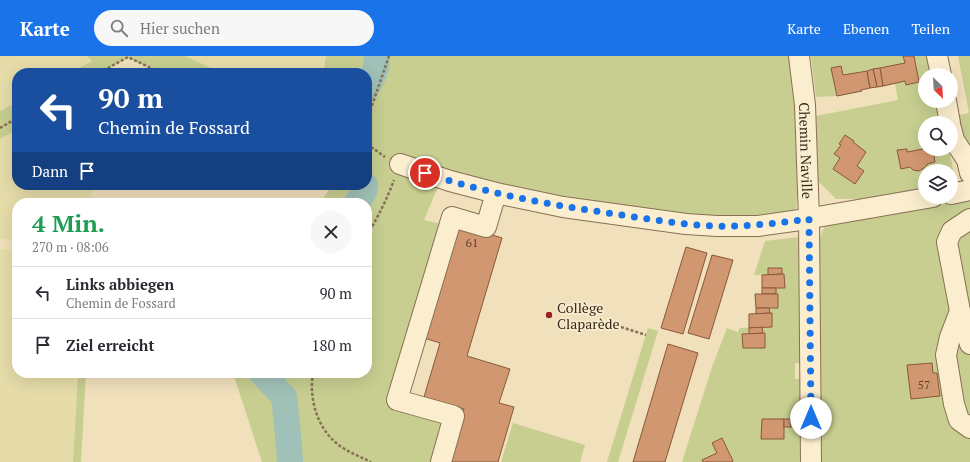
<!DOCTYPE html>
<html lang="de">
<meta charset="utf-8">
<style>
body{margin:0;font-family:"PT Serif",serif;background:#f7f7f7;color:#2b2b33;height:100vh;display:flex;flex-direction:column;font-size:15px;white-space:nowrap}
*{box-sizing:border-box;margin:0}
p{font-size:13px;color:#7c7c81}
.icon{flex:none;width:22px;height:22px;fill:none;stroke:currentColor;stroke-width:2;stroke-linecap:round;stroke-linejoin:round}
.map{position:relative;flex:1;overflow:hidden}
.side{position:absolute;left:12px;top:142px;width:360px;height:180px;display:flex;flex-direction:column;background:#fff;border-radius:16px;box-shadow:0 4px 16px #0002}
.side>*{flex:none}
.hud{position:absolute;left:12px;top:12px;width:360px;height:122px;border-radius:16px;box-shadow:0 4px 16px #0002;background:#1a4fa0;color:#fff;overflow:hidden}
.needle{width:26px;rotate:155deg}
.fabs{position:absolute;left:918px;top:12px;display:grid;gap:8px}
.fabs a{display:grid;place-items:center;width:40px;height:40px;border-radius:50%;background:#fff;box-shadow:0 4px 16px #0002;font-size:20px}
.pin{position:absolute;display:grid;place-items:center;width:34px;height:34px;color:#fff;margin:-17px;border:2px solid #fff;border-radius:50%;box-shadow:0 1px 4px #0007}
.me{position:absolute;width:44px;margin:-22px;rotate:0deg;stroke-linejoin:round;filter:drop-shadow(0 0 3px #0008)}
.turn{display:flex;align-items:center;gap:14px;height:84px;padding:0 20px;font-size:18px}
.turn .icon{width:52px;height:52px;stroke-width:2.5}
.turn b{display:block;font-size:28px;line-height:34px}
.then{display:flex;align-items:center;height:38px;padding:0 20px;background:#0003;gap:8px;font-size:15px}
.round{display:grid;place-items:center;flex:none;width:42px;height:42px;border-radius:21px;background:#f7f7f7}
.summary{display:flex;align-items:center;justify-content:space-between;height:68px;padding:0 20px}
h1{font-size:24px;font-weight:700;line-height:30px;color:#1e9e55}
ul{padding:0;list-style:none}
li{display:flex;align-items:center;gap:12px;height:52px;padding:0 20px;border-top:1px solid #e1e1e2}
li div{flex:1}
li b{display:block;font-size:15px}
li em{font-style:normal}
header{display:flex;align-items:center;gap:24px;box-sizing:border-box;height:56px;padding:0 20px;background:#1a73e8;color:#fff}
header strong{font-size:19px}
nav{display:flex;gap:22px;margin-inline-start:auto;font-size:14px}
.search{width:280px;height:36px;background:#f7f7f7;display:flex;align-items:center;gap:10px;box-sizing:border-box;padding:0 14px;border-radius:22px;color:#7c7c81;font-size:15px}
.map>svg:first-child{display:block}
.farmland{fill:#e6dca9}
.green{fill:#c7ce90}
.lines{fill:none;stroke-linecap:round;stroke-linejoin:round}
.river{stroke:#a0c1b7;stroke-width:26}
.building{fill:#d19770;stroke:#895839}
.minor-casing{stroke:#887055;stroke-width:22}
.path{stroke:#887055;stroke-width:2.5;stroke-dasharray:3 2;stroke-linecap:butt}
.minor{stroke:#fbeecf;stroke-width:20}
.route{stroke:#1a73e8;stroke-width:7;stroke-dasharray:0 12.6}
.poi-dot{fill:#9b2223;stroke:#f7eacc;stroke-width:1.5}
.labels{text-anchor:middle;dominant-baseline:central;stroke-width:3.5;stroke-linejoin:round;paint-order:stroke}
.number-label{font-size:12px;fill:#5e4430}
.street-label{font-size:14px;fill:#37281b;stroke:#f7eacc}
.poi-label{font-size:14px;fill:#37281b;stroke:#f7eacc;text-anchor:start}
</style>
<header>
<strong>Karte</strong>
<div class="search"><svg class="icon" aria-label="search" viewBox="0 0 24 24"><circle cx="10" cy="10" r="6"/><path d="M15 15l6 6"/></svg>Hier suchen</div>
<nav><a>Karte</a><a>Ebenen</a><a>Teilen</a></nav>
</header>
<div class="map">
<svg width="970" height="406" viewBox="0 0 970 406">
<rect width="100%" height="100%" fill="#f0e0bc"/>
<!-- farmland -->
<g class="farmland">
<polygon points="0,0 87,0 92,5 70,17 17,17 17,46 0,55"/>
<polygon points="185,0 326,0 322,17 222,17"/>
<polygon points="17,73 17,129 92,129 91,147 17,147 17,184 0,183 0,83"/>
<polygon points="0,193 17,194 17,317 78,317 73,406 0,406"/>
</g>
<!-- green -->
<g class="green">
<polygon points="87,0 185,0 222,17 161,17 128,2 99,17 70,17 92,5"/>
<path d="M326,0H792C795,36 797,72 797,108C797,123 798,139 796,154L732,163L579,149L452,121L392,102L388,110L440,126L424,164L445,169L389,350L446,367L435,406H262L233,317H367V147H320L332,129H367V17H323Z"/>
<polygon points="811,0 931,0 935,19 925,19 925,45 940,45 944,67 925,67 925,93 949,93 956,128 951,128 951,115 925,115 925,133 864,143 836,143 818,125 816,60 898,44 895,28 877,31 873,13 843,19 841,10 831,12 837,40 816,41"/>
<polygon points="958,0 970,0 970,104 954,60 969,57"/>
<polygon points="17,46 17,73 0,83 0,55"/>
<polygon points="970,142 970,406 822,406 817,188 825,170 843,163"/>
<polygon points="799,181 801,307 795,307 795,323 802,323 802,406 682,406 712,311 727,272 738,276 740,272 772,271 772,258 770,257 769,252 778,251 778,238 776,238 776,232 785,232 784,218 782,218 782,212 768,219 754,219 765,185"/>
<polygon points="648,272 658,275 618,406 607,406"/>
<polygon points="78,317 86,317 81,406 73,406"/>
<polygon points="513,367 585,389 580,406 501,406"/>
</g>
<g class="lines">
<!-- river -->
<g class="river">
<path d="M367,31C374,19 377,13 377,0"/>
<polyline points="357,147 364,136 365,129"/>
<polyline points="262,317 284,341 288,378 290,406"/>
</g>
</g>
<!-- building -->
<g class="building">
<polygon points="903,0 914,0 919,26 906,29 905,25 883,30 880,12 905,7"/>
<polygon points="841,10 843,19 867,15 870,32 861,34 862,35 837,40 831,12"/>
<polygon points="880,12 883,30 877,31 873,13"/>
<polygon points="873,13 877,31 870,32 867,15"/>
<polygon points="845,79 854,85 853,86 866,96 857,110 864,115 855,128 833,113 840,102 834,98 841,89 839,88"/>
<polygon points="922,89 925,89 925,93 933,93 935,106 927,108 927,109 924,112 919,115 913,114 910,111 901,113 897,94 907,93 907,96 923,93"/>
<polygon points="457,168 502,182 467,300 510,313 499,347 514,351 498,406 448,406 464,353 424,341 440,287 424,282"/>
<polygon points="686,191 707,197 683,278 661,272"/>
<polygon points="712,199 733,204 709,283 688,277"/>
<polygon points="768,212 782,212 782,218 768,219"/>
<polygon points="784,218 785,232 762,232 762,219"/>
<rect x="762" y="232" width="14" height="6"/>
<polygon points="755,238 778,238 778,252 756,252"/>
<polygon points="756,252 769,252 770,257 756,258"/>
<polygon points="772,257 772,271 749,272 749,258"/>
<polygon points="762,271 763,277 749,278 749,272"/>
<polygon points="765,277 765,292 743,292 742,278"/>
<polygon points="668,288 698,297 665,406 633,406"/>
<polygon points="932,307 933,317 937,317 940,340 911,343 907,309"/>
<polygon points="762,363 784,363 784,383 761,383"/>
<rect x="784" y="363" width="7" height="8"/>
<polygon points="722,382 733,405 731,406 703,406 702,404 717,397 712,387"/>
</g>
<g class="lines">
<defs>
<g id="minor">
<path id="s1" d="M799,0L805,49L809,163L811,406"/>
<polyline points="937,0 941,19"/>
<polyline points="946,45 950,67"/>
<polyline points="951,72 954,84 967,104 970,117"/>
<polyline points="400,108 450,125 496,137 563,151 686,168 717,170 758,170 800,164 933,141"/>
<polyline points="951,138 970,134"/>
<polyline points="970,163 952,175 947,186 960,255 970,288"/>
<polyline points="960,255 950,281 946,299 954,348 959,364 970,372"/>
<polyline points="441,406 454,360 397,344 452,161 486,171 496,137"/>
</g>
</defs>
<!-- minor casing -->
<use href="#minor" class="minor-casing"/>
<!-- path -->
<g class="path">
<polyline points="99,17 128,1 161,17"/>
<polyline points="367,64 389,0"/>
<polyline points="0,72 17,62"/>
<polyline points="367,88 385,101"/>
<path d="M367,179C378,161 387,143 394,124"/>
<polyline points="621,271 646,279"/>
<path d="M313,317C309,341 316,369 335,386C345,395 359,400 371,406"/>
</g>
<!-- minor -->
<use href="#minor" class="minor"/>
</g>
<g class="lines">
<!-- route -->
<path class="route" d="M425,117C485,137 546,148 608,157C644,162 680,169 716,170C747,171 778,167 809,163L811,362"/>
</g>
<!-- markers -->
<circle class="poi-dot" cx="549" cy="259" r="4"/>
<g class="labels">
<!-- number labels -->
<g class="number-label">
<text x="472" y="186">61</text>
<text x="924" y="328">57</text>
</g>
<!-- street labels -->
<g class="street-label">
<text stroke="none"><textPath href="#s1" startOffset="95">Chemin Naville</textPath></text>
</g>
<!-- poi labels -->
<g class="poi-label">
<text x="557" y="251">Collège<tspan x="557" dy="16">Claparède</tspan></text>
</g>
</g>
</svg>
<div class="fabs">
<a><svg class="needle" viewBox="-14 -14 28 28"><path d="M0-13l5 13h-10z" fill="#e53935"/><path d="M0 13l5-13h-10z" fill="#7c7c81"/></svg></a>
<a><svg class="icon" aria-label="search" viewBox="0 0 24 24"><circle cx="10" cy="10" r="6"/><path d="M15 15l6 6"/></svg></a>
<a><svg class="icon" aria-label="layers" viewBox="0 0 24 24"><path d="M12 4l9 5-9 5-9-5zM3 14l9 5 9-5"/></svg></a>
</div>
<div class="pin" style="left:425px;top:117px;background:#d93025"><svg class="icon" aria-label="arrive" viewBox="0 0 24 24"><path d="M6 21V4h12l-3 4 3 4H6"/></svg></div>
<svg class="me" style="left:811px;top:362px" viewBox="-20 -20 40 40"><circle r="19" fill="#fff"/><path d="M0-13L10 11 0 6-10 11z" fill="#1a73e8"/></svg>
<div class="hud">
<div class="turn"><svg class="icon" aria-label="left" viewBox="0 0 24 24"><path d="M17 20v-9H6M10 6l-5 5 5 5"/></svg><div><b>90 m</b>Chemin de Fossard</div></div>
<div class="then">Dann<svg class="icon" aria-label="arrive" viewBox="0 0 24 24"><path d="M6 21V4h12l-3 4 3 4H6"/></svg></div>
</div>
<section class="side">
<div class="summary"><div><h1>4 Min.</h1><p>270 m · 08:06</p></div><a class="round"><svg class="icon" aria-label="close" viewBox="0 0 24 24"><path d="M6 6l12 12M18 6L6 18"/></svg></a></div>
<ul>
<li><svg class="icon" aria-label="left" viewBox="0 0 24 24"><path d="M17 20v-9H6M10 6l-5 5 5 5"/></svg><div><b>Links abbiegen</b><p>Chemin de Fossard</p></div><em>90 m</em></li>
<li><svg class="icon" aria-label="arrive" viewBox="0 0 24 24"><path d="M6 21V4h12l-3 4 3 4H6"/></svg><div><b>Ziel erreicht</b></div><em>180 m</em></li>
</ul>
</section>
</div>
